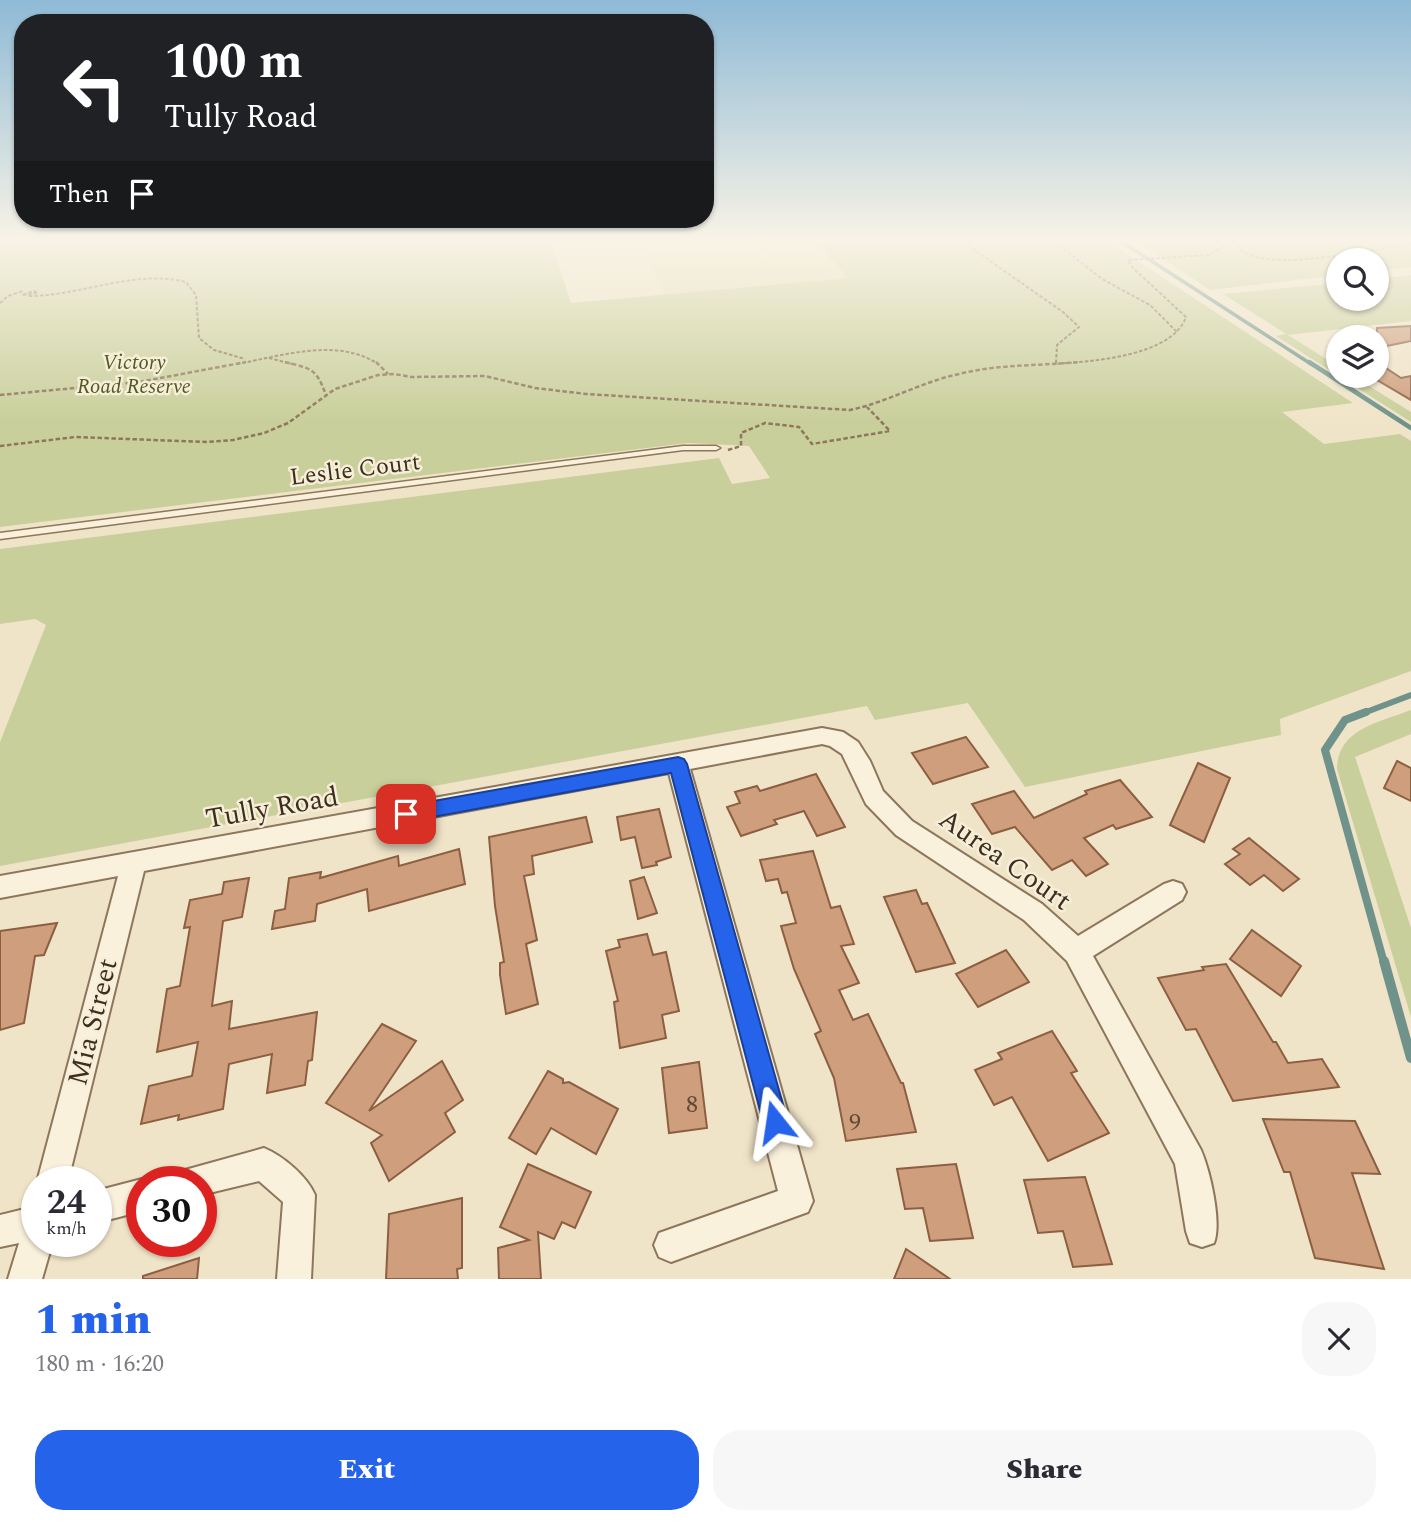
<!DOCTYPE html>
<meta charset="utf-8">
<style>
body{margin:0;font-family:Spectral,serif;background:#f7f7f7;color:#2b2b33;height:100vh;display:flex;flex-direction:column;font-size:26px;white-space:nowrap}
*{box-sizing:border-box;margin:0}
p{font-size:23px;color:#7c7c81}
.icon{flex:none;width:38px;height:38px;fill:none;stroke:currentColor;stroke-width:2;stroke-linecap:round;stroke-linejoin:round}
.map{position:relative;height:1279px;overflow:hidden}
.panel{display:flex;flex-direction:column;background:#fff;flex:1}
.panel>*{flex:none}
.banner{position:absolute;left:14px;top:14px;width:700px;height:214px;border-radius:28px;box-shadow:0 2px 5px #0004;background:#202124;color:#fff;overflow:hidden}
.buttons{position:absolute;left:1326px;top:248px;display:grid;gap:14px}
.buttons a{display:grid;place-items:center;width:63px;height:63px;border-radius:50%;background:#fff;box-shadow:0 2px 5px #0004;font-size:35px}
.speed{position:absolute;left:21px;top:1166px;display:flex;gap:14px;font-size:35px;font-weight:700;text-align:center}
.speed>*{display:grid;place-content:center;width:91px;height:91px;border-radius:50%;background:#fff;box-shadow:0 2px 5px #0004;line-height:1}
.speed small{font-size:18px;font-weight:400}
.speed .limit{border:10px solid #d22;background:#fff;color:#111}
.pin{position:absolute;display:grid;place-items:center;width:60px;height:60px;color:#fff;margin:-30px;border-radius:14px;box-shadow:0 4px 10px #0006}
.me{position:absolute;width:77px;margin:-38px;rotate:345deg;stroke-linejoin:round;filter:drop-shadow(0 0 5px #0008)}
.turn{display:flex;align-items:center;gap:24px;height:147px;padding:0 35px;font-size:32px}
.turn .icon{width:91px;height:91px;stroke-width:2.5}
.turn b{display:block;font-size:49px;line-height:60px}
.then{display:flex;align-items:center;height:66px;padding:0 35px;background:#0003;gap:14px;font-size:26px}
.round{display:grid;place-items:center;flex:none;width:74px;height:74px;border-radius:28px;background:#f7f7f7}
.headline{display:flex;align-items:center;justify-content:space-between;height:119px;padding:0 35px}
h1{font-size:42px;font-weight:800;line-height:52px;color:#2563eb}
.action{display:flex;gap:14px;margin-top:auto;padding:14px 35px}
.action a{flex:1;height:80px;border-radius:28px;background:#2563eb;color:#fff;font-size:28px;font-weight:800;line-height:80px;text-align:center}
.action a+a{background:#f7f7f7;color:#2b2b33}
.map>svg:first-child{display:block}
.farmland{fill:#e6deb5}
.green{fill:#c9cf9b}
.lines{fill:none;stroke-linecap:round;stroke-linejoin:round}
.stream-far4{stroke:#6f938a;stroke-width:3.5}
.stream-far3{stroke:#6f938a;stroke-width:4.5}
.stream-far2{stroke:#6f938a;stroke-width:6}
.stream-far1{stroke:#6f938a;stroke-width:8}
.stream{stroke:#6f938a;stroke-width:10}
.building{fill:#cf9f7d;stroke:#8d5f41;stroke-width:2}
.service-casing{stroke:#8d765c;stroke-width:3}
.minor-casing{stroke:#8d765c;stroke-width:4}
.path-far1{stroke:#8d765c;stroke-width:2;stroke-dasharray:3.5 2;stroke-linecap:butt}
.path{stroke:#8d765c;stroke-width:2.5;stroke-dasharray:4.5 2.5;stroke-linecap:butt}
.service{fill:#faf1dc;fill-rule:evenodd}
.minor{fill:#faf1dc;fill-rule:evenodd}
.route{fill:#2563eb;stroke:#184099;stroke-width:2}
.labels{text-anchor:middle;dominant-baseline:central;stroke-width:5;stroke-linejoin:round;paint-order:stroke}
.far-park-label{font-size:21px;font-style:italic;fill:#4d5a26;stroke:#f7eed8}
.street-label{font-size:24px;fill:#3d2e20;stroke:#f7eed8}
.near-number-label{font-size:24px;fill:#624a37}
.near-street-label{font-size:28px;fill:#3d2e20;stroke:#f7eed8}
</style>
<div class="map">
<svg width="1411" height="1279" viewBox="0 0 1411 1279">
<rect width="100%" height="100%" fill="#f0e4c8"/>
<!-- farmland -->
<polygon class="farmland" points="639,242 816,242 849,278 665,294"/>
<!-- green -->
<g class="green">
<polygon points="0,242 551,242 571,303 848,278 816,242 1109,242 1353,403 1282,412 1324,444 1400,434 1411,441 1411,671 1280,719 1281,735 1025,787 968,703 875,720 867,706 0,866 0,742 46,625 35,619 0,624 0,549 719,458 732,484 770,478 749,446 688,443 0,527"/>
<polygon points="1138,242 1411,242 1411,267 1377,271 1377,261 1339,261 1339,275 1210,290"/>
<polygon points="1411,275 1411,321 1288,335 1339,367 1339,376 1276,336 1286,334 1223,294 1339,283 1339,299 1377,299 1377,279"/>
<polygon points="1339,376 1353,376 1411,412 1411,422"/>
<path d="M1411,710V734L1355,757L1411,928V1017L1337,769C1337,729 1380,722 1411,710Z"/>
</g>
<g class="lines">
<!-- stream-far4 -->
<polyline class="stream-far4" points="1122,242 1311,364"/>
<!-- stream-far3 -->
<polyline class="stream-far3" points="1309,362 1411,428"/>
<!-- stream-far2 -->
<polyline class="stream-far2" points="1361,714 1411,695"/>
<!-- stream-far1 -->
<polyline class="stream-far1" points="1366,712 1345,720 1325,750 1384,963"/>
<!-- stream -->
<polyline class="stream" points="1384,961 1411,1058"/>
</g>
<!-- building -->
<g class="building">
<polygon points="1411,326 1411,341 1377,348 1377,328"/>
<polygon points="1377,362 1401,378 1411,376 1411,400 1377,380"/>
<polygon points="966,737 988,767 933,784 912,753"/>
<polygon points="1397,761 1411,768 1411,801 1384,788"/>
<polygon points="1198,763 1230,778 1204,842 1170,825"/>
<polygon points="816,774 845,827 817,836 804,811 774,820 777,824 741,836 727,807 740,803 735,792 757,786 760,791"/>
<polygon points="1120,780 1152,817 1116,829 1113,825 1084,838 1108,864 1086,876 1072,860 1052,870 1015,827 992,834 972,804 1014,791 1034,818 1087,794 1085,791"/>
<polygon points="659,809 671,857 656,862 657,865 642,868 635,837 621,840 617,817"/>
<polygon points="586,817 592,842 532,856 534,874 524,876 537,940 526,944 538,1004 506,1014 500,975 500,963 504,962 495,906 489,837"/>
<polygon points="1249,838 1299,879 1283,891 1264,875 1250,885 1225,864 1240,854 1233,849"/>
<polygon points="459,849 465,884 369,911 367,889 317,904 315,921 272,929 275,911 285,909 289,878 321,872 320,878 398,856 399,866"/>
<polygon points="813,851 831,908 840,906 854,944 841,946 859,983 839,990 853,1020 868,1014 901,1083 903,1083 916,1132 846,1141 834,1078 815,1034 821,1031 794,969 781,926 796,923 787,892 782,893 778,879 766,881 760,860"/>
<polygon points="644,877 657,913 638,919 630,881"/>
<polygon points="249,878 242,917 223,921 212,1006 232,1001 229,1029 317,1012 312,1060 308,1061 305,1085 267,1093 272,1054 229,1064 223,1109 178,1120 179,1115 141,1124 149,1086 192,1076 198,1042 157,1052 167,989 180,986 190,927 184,928 190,900 222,894 224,882"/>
<polygon points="916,890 922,904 927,903 955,963 916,972 884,897"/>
<polygon points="57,923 44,955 35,956 24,1023 0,1030 0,931"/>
<polygon points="1252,930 1301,966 1281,996 1230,959"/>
<polygon points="647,934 653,955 666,952 679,1011 662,1015 666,1038 620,1048 614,1002 618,1001 606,951 620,947 618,940"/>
<polygon points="1006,950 1029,982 978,1007 956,974"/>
<polygon points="1226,964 1273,1042 1276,1042 1288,1063 1322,1059 1339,1087 1233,1101 1196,1029 1186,1030 1158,978 1204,970 1202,967"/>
<polygon points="382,1024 416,1041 369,1111 442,1061 463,1100 445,1113 455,1132 389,1181 371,1143 382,1135 326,1103"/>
<polygon points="1052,1031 1077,1071 1071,1073 1109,1133 1048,1161 1012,1097 994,1105 975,1070 1002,1059 998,1053"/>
<polygon points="699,1062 707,1128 669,1133 662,1068"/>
<polygon points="548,1071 563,1079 563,1083 569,1082 618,1109 596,1154 551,1128 536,1154 509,1138"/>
<polygon points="1263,1119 1355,1121 1380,1174 1352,1173 1384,1269 1315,1258 1290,1172 1284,1172"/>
<polygon points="528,1164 591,1192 575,1228 562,1222 554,1239 538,1232 541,1279 499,1279 498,1248 529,1240 500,1227"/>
<polygon points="956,1164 973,1238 930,1241 923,1208 905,1209 897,1169"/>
<polygon points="1085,1177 1112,1264 1073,1267 1063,1231 1038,1233 1024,1180"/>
<polygon points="462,1198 462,1268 457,1269 458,1279 386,1279 389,1214"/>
<polygon points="906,1249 915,1255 950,1279 894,1279"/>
<polygon points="199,1258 197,1279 143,1279 143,1276"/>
</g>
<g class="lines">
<defs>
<polygon id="service" points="683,446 716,446 720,448 716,450 683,450 0,539 0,533"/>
<g id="minor">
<path d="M822,728L843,732L858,742L870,761L883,791L912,821L1042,904L1078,936L1164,884L1173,881L1182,884L1186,892L1182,900L1093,956L1201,1150C1210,1171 1222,1222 1214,1243L1202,1247L1190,1243L1186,1231L1175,1164L1067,961L1024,920L896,835L866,804L842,754L830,746L822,744L690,769L813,1201L808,1212L671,1262L659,1257L654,1245L659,1233L778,1191L669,773L144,871L68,1181L37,1182L118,876L0,898V876Z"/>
<path d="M264,1148C283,1156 307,1176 315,1195L311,1279H277L283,1202L259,1181L201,1195V1181H180L185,1170Z"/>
<polygon points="142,1179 147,1181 142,1181 142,1211 96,1223 96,1191"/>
<polygon points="37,1206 37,1241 53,1241 42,1279 8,1279 19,1243 0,1247 0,1215"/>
</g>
</defs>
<!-- service casing -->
<use href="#service" class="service-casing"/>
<!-- minor casing -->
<use href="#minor" class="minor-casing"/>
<!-- path-far1 -->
<g class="path-far1">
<polyline points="963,242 1063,312 1079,327 1057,345 1056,363"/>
<polyline points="1055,242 1102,279 1150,305 1177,332"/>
<path d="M1233,242C1237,245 1241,251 1245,253C1281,271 1371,249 1411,244"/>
<polygon points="34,291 38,293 22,295"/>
<path d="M29,296C81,296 134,269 186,282L196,295L199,338L214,350L245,359"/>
<polyline points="0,303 8,296 23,291"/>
<polyline points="269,358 292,364"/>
<path d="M237,364C281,356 337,337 378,364"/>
<path d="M1052,364C1088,362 1172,357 1186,317L1133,268L1128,260L1209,255L1232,242"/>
</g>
<!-- path -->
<g class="path">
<path d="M285,362C312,369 316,368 326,395"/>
<polyline points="376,362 388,374"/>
<polyline points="0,395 139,382 246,362"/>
<path d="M0,446L75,437L207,442L233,440L264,433L288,423L335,389L378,375L394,374L412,377L485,376L535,388L586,394L850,410C888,402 921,382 959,374C998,364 1039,366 1079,362"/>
<polyline points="728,450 741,446 741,433 765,423 799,427 812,444 890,431 867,407"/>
</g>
<!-- service -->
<use href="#service" class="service"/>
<!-- minor -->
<use href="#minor" class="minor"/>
</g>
<!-- sky -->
<linearGradient id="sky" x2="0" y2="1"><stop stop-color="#8fbad6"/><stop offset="0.57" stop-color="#f8f3e6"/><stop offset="1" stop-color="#f8f3e6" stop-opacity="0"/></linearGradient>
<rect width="1411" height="421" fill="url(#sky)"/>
<!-- route -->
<polygon class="route" points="678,757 684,759 687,764 788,1122 784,1131 775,1135 767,1131 763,1122 671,773 406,822 399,819 396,814 399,808 406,806"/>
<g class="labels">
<!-- far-park labels -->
<g class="far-park-label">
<text x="134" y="363">Victory<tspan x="134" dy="24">Road Reserve</tspan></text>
</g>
<!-- street labels -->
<g class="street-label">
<text transform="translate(355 470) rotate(-7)">Leslie Court</text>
</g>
<!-- near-number labels -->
<g class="near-number-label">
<text x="692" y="1105">8</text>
<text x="855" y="1123">9</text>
</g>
<!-- near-street labels -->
<g class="near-street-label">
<text transform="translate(272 808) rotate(-10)">Tully Road</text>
<text transform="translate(1005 860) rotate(35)">Aurea Court</text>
<text transform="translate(93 1022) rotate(-76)">Mia Street</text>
</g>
</g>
</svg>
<div class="buttons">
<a><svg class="icon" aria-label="search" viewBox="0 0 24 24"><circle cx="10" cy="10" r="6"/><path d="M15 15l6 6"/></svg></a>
<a><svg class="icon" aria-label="layers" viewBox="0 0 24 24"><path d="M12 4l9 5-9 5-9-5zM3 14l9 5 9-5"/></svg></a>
</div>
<div class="speed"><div>24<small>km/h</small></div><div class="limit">30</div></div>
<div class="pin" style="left:406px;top:814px;background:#d93025"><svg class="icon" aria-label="arrive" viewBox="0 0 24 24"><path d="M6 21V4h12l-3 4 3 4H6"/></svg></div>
<svg class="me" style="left:775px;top:1122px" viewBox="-20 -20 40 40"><path d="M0-17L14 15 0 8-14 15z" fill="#2563eb" stroke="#fff" stroke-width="4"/></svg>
<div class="banner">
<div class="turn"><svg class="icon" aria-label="left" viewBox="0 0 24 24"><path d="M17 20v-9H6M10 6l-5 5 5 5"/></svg><div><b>100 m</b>Tully Road</div></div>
<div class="then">Then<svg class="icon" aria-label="arrive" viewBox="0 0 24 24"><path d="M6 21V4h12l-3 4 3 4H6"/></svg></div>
</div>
</div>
<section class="panel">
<div class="headline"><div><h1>1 min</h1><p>180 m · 16:20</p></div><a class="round"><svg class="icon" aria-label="close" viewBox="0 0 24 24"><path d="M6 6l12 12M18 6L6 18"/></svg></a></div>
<div class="action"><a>Exit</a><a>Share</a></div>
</section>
